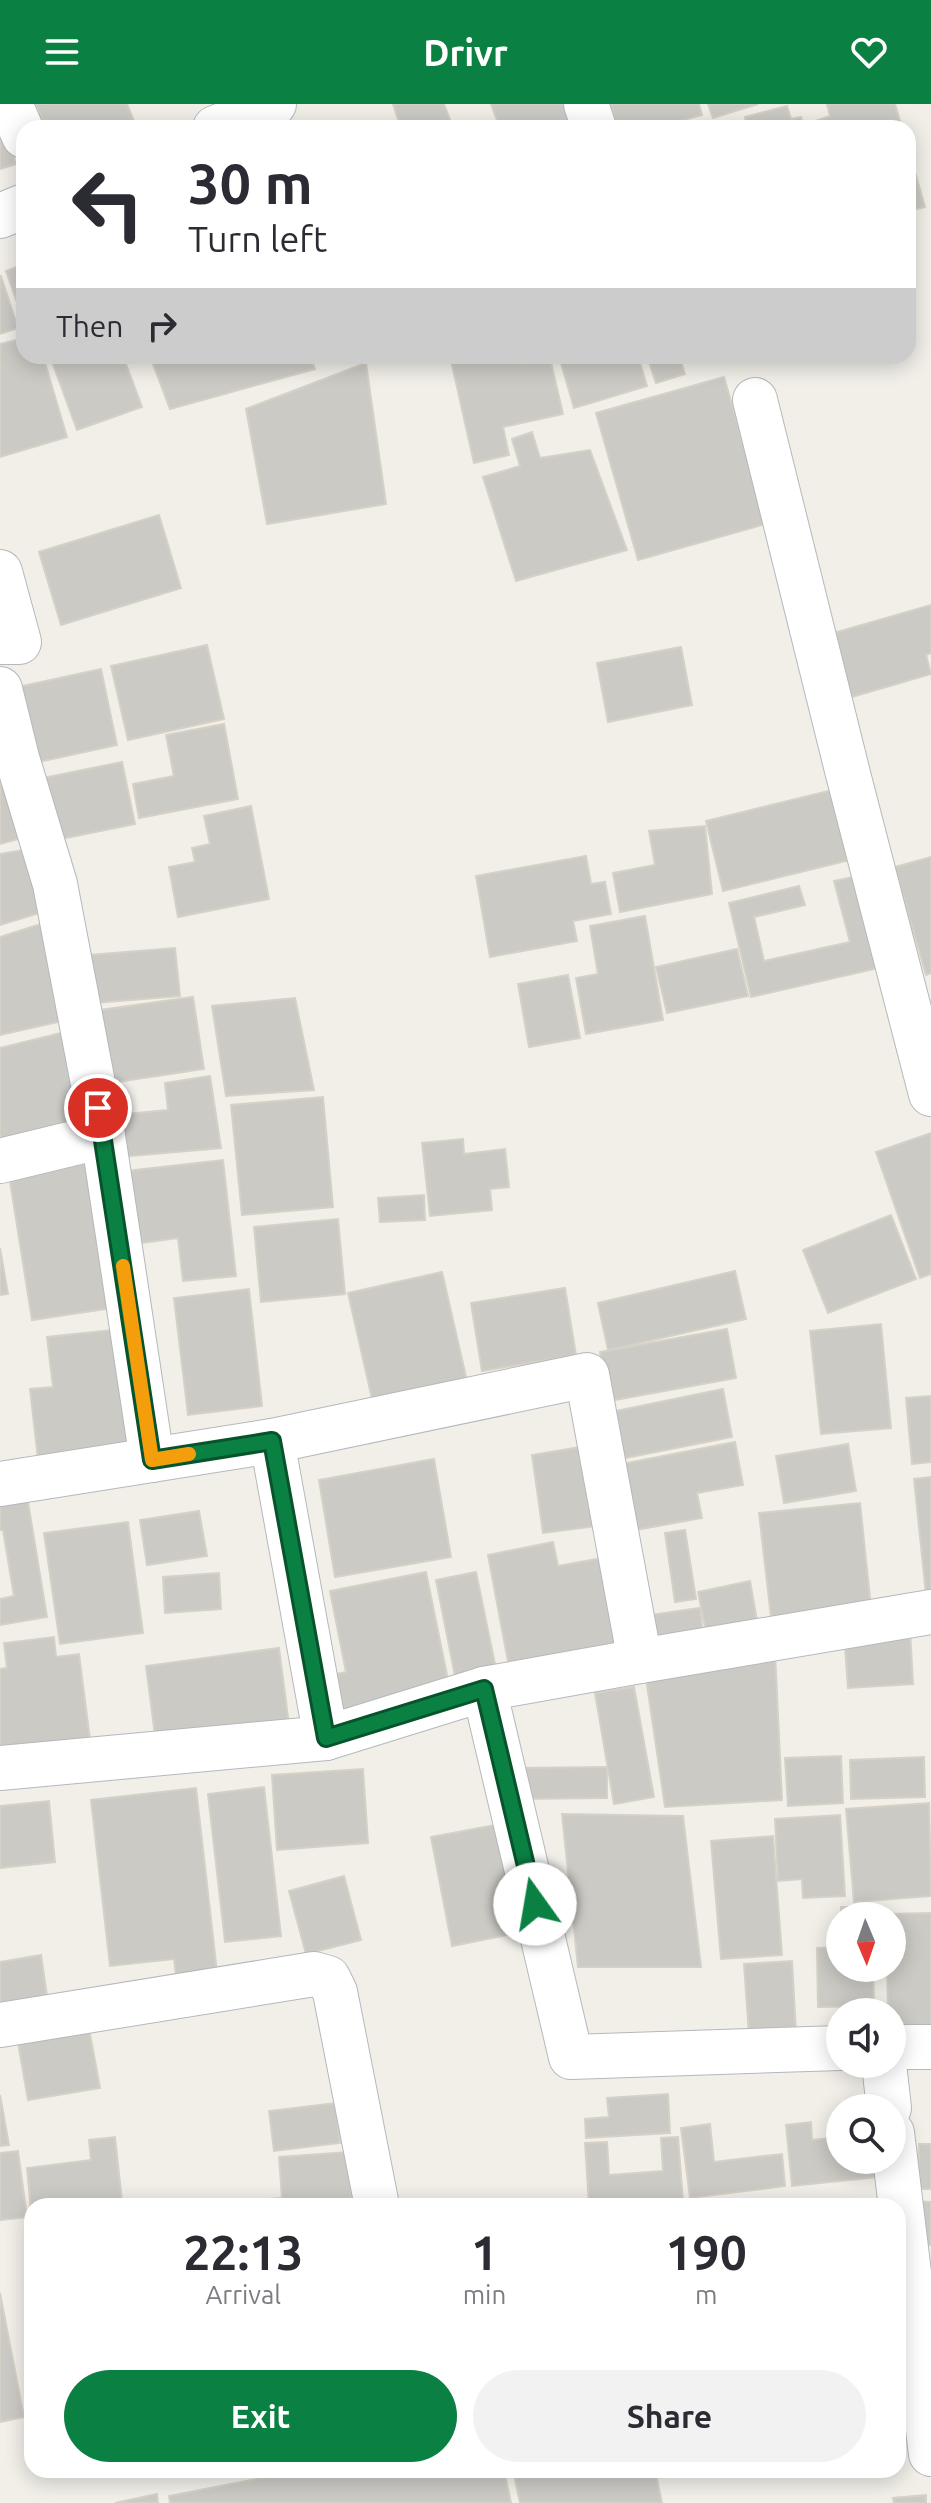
<!DOCTYPE html>
<style>
body{margin:0;font-family:Ubuntu,sans-serif;background:#f2f2f3;color:#2b2b33;height:100vh;display:flex;flex-direction:column;font-size:30px;white-space:nowrap}
*{box-sizing:border-box;margin:0}
p{font-size:26px;color:#7c7c81}
.icon{flex:none;width:44px;height:44px;fill:none;stroke:currentColor;stroke-width:2;stroke-linecap:round;stroke-linejoin:round}
.map{position:relative;flex:1;overflow:hidden}
.side{position:absolute;left:24px;top:2094px;width:882px;height:280px;display:flex;flex-direction:column;background:#fff;border-radius:24px;box-shadow:0 4px 20px #0003}
.side>*{flex:none}
.top-card{position:absolute;left:16px;top:16px;width:900px;height:244px;border-radius:24px;box-shadow:0 4px 20px #0003;background:#fff;color:#2b2b33;overflow:hidden}
.needle{width:52px;rotate:178deg}
.fabs{position:absolute;left:826px;top:1798px;display:grid;gap:16px}
.fabs a{display:grid;place-items:center;width:80px;height:80px;border-radius:50%;background:#fff;box-shadow:0 4px 20px #0003;font-size:40px}
.pin{position:absolute;display:grid;place-items:center;width:68px;height:68px;color:#fff;margin:-34px;border:4px solid #fff;border-radius:50%;box-shadow:0 2px 8px #0007}
.me{position:absolute;width:88px;margin:-44px;rotate:347deg;stroke-linejoin:round;filter:drop-shadow(0 0 6px #0008)}
.turn{display:flex;align-items:center;gap:28px;height:168px;padding:0 40px;font-size:36px}
.turn .icon{width:104px;height:104px;stroke-width:2.5}
.turn b{display:block;font-size:56px;line-height:68px}
.then{display:flex;align-items:center;height:76px;padding:0 40px;background:#0003;gap:16px;font-size:30px}
.eta{display:flex;justify-content:space-evenly;align-items:center;height:136px;text-align:center}
.eta b{font-size:48px;font-weight:700;line-height:56px}
.cta{display:flex;gap:16px;margin-top:auto;padding:16px 40px}
.cta a{flex:1;height:92px;border-radius:48px;background:#0b8043;color:#fff;font-size:32px;font-weight:700;line-height:92px;text-align:center}
.cta a+a{background:#f2f2f3;color:#2b2b33}
header{display:flex;justify-content:space-between;align-items:center;height:104px;padding:0 40px;background:#0b8043;color:#fff;font-size:36px;font-weight:700}
.map>svg:first-child{display:block}
.building{fill:#cccac5;stroke:#d6d1c6;stroke-width:2}
.lines{fill:none;stroke-linecap:round;stroke-linejoin:round}
.street-casing{stroke:#b5b8bc;stroke-width:46}
.secondary-casing{stroke:#b6babf;stroke-width:46}
.street{stroke:#fff;stroke-width:44}
.secondary{stroke:#fff;stroke-width:44}
.route-casing{stroke:#07532c;stroke-width:20}
.route{stroke:#0b8043;stroke-width:14}
.slow{stroke:#f59e0b;stroke-width:14}
</style>
<header><svg class="icon" aria-label="menu" viewBox="0 0 24 24"><path d="M4 6h16M4 12h16M4 18h16"/></svg>Drivr<svg class="icon" aria-label="heart" viewBox="0 0 24 24"><path d="M12 20l-8-8c-3-5 5-10 8-4 3-6 11-1 8 4z"/></svg></header>
<div class="map">
<svg width="931" height="2399" viewBox="0 0 931 2399">
<rect width="100%" height="100%" fill="#f1efe8"/>
<!-- building -->
<g class="building">
<polygon points="36,0 127,0 135,20 124,24 45,24"/>
<polygon points="393,0 444,0 453,24 401,24"/>
<polygon points="491,0 574,0 580,24 512,24 511,21 500,24"/>
<polygon points="611,0 699,0 702,11 653,24 617,24"/>
<polygon points="708,0 758,0 713,14"/>
<polygon points="827,0 895,0 902,24 812,24 810,19 830,12"/>
<polygon points="787,2 791,15 801,13 804,24 747,24 745,13"/>
<polygon points="0,12 16,60 0,65"/>
<polygon points="908,51 910,51 925,103 908,107"/>
<polygon points="24,160 24,199 18,201 6,167"/>
<polygon points="1,172 18,224 0,230 0,173"/>
<polygon points="24,234 24,252 43,252 67,333 0,353 0,240"/>
<polygon points="50,252 123,252 142,303 77,326"/>
<polygon points="150,252 310,252 315,265 170,305"/>
<polygon points="450,252 523,252 525,260 550,254 563,310 503,323 509,351 474,359"/>
<polygon points="559,252 638,252 647,282 574,304"/>
<polygon points="647,252 679,252 685,270 656,279"/>
<polygon points="366,259 386,400 267,420 246,305"/>
<polygon points="724,273 766,420 638,456 596,309"/>
<polygon points="532,328 540,354 590,346 627,446 516,477 483,373 520,362 512,335"/>
<polygon points="159,411 181,484 61,521 39,448"/>
<polygon points="931,501 931,549 926,551 931,570 845,595 827,531"/>
<polygon points="207,541 224,615 128,636 111,562"/>
<polygon points="681,543 692,601 608,618 597,559"/>
<polygon points="101,565 117,641 34,659 18,583"/>
<polygon points="224,620 238,695 139,714 133,680 174,672 166,631"/>
<polygon points="0,633 29,732 0,740"/>
<polygon points="122,658 135,720 51,737 38,675"/>
<polygon points="845,683 862,753 723,787 706,717"/>
<polygon points="251,702 269,795 178,813 169,763 195,758 192,744 210,740 204,712"/>
<polygon points="705,722 712,790 620,808 613,769 655,761 649,727"/>
<polygon points="30,745 49,806 0,821 0,750"/>
<polygon points="586,752 591,780 605,778 611,810 573,817 577,837 490,853 476,772"/>
<polygon points="931,753 931,869 926,871 895,763"/>
<polygon points="863,771 887,862 751,893 729,799 799,782 805,801 754,813 764,857 850,838 834,777"/>
<polygon points="645,812 663,916 586,930 576,874 598,870 590,822"/>
<polygon points="53,816 67,916 0,931 0,833"/>
<polygon points="175,844 180,892 82,900 77,852"/>
<polygon points="737,845 748,892 667,909 656,863"/>
<polygon points="568,871 580,934 529,943 518,880"/>
<polygon points="193,893 204,965 103,980 92,907"/>
<polygon points="295,894 314,986 226,992 212,902"/>
<polygon points="69,927 90,1014 0,1035 0,944"/>
<polygon points="210,972 221,1044 120,1053 117,1011 168,1006 165,979"/>
<polygon points="323,993 333,1103 242,1111 231,1001"/>
<polygon points="931,1029 931,1170 920,1174 876,1048"/>
<polygon points="463,1035 464,1050 505,1045 509,1083 490,1085 492,1106 430,1112 422,1039"/>
<polygon points="223,1056 236,1172 183,1177 178,1134 126,1141 118,1068"/>
<polygon points="96,1058 119,1203 32,1216 9,1071"/>
<polygon points="424,1091 425,1116 380,1118 378,1094"/>
<polygon points="891,1111 916,1175 828,1209 803,1146"/>
<polygon points="338,1115 345,1190 261,1198 254,1123"/>
<polygon points="0,1144 8,1190 0,1191"/>
<polygon points="735,1167 746,1215 608,1246 598,1199"/>
<polygon points="442,1168 467,1277 373,1299 348,1189"/>
<polygon points="565,1184 576,1251 482,1267 471,1199"/>
<polygon points="249,1185 262,1302 188,1311 174,1194"/>
<polygon points="881,1220 891,1324 821,1330 810,1227"/>
<polygon points="122,1225 136,1344 38,1355 30,1285 53,1283 47,1233"/>
<polygon points="727,1225 736,1274 609,1297 600,1248"/>
<polygon points="723,1285 732,1333 620,1355 611,1308"/>
<polygon points="931,1292 931,1358 912,1360 906,1294"/>
<polygon points="735,1338 743,1381 697,1389 702,1414 630,1427 617,1361"/>
<polygon points="848,1340 856,1387 784,1399 776,1352"/>
<polygon points="587,1342 598,1422 543,1429 532,1351"/>
<polygon points="434,1355 451,1453 335,1473 319,1376"/>
<polygon points="931,1373 931,1489 926,1490 914,1375"/>
<polygon points="27,1392 47,1513 0,1521 0,1495 14,1492 3,1426 0,1426 0,1397"/>
<polygon points="860,1399 871,1503 771,1513 759,1409"/>
<polygon points="199,1407 207,1452 147,1461 140,1416"/>
<polygon points="128,1418 143,1529 60,1540 44,1429"/>
<polygon points="685,1426 696,1495 675,1498 665,1429"/>
<polygon points="553,1438 558,1462 608,1453 626,1546 510,1568 488,1451"/>
<polygon points="426,1468 450,1586 334,1609 327,1572 346,1568 330,1487"/>
<polygon points="476,1468 497,1570 456,1577 436,1476"/>
<polygon points="219,1469 221,1505 165,1509 163,1473"/>
<polygon points="750,1477 758,1522 707,1532 698,1488"/>
<polygon points="700,1504 704,1538 654,1544 650,1511"/>
<polygon points="910,1526 913,1580 848,1584 844,1529"/>
<polygon points="54,1533 56,1553 79,1550 90,1636 0,1647 0,1565 7,1564 4,1539"/>
<polygon points="279,1544 289,1621 156,1639 146,1562"/>
<polygon points="775,1548 782,1696 665,1703 646,1574"/>
<polygon points="634,1583 654,1693 614,1700 595,1589"/>
<polygon points="841,1652 843,1699 788,1702 785,1654"/>
<polygon points="924,1653 925,1693 851,1695 850,1656"/>
<polygon points="607,1663 607,1694 515,1695 514,1664"/>
<polygon points="363,1665 368,1739 277,1746 272,1671"/>
<polygon points="264,1683 281,1832 225,1838 208,1690"/>
<polygon points="196,1684 217,1868 176,1872 174,1855 110,1862 91,1696"/>
<polygon points="49,1697 55,1758 0,1764 0,1702"/>
<polygon points="929,1699 931,1792 854,1798 846,1705"/>
<polygon points="562,1710 683,1712 701,1863 578,1863"/>
<polygon points="840,1711 845,1792 803,1794 802,1775 778,1777 775,1715"/>
<polygon points="511,1718 533,1826 452,1842 431,1733"/>
<polygon points="773,1732 782,1851 721,1855 711,1737"/>
<polygon points="344,1772 361,1836 306,1850 289,1787"/>
<rect x="841" y="1803" width="31" height="9"/>
<polygon points="931,1809 931,1926 892,1927 892,1908 888,1908 887,1864 892,1864 892,1812 886,1810"/>
<polygon points="840,1843 840,1864 873,1864 874,1902 818,1903 817,1844"/>
<polygon points="41,1851 47,1892 0,1899 0,1858"/>
<polygon points="792,1857 796,1928 749,1931 744,1860"/>
<polygon points="87,1914 100,1984 28,1996 16,1927"/>
<polygon points="668,1990 670,2029 586,2034 585,2015 609,2013 607,1994"/>
<polygon points="0,1991 9,2041 0,2042"/>
<polygon points="335,1999 340,2039 274,2047 269,2007"/>
<polygon points="811,2018 812,2036 840,2033 840,2056 885,2056 887,2072 792,2082 786,2021"/>
<polygon points="710,2020 714,2058 782,2050 785,2082 690,2094 681,2024"/>
<polygon points="115,2033 122,2097 75,2102 32,2102 31,2107 27,2064 91,2056 89,2036"/>
<polygon points="678,2033 683,2097 589,2102 585,2039 607,2038 609,2071 663,2067 661,2034"/>
<polygon points="919,2040 931,2040 931,2085 918,2085"/>
<polygon points="18,2047 27,2113 0,2116 0,2049"/>
<polygon points="348,2048 352,2102 253,2102 253,2096 282,2094 279,2053"/>
<polygon points="914,2097 931,2098 931,2141 913,2140"/>
<polygon points="0,2189 24,2313 0,2318"/>
<polygon points="188,2366 250,2366 188,2373"/>
<polygon points="303,2366 504,2366 511,2399 170,2399 169,2392"/>
<polygon points="513,2366 655,2366 662,2399 520,2399"/>
<polygon points="157,2390 158,2399 115,2399"/>
<polygon points="926,2391 926,2399 894,2399 893,2394"/>
</g>
<g class="lines">
<defs>
<g id="street">
<polyline points="10,0 24,32"/>
<polyline points="586,0 594,24"/>
<polyline points="755,296 848,670 931,990"/>
<polyline points="0,468 19,538 0,538"/>
<polyline points="0,585 17,654 55,780 103,1032 152,1356"/>
<polyline points="0,1057 103,1032"/>
<polyline points="272,1337 326,1634"/>
<polyline points="0,1380 272,1337 587,1271 640,1557 484,1585 571,1953 840,1944"/>
<polyline points="640,1557 931,1508"/>
<polyline points="0,1664 326,1634 484,1585"/>
<polyline points="0,1921 314,1870 328,1874 335,1888 377,2102"/>
<polyline points="892,1943 931,1943"/>
<polyline points="884,1960 889,2004"/>
<polyline points="892,2029 931,2350"/>
</g>
<g id="secondary">
<polyline points="215,24 274,0"/>
<polyline points="0,112 24,102"/>
</g>
</defs>
<!-- street casing -->
<use href="#street" class="street-casing"/>
<!-- secondary casing -->
<use href="#secondary" class="secondary-casing"/>
<!-- street -->
<use href="#street" class="street"/>
<!-- secondary -->
<use href="#secondary" class="secondary"/>
</g>
<g class="lines">
<defs>
<polyline id="route" points="98,1004 152,1356 272,1337 326,1634 484,1585 535,1800"/>
</defs>
<!-- route casing -->
<use href="#route" class="route-casing"/>
<!-- route -->
<use href="#route" class="route"/>
<!-- slow -->
<polyline class="slow" points="123,1162 152,1356 189,1350"/>
</g>
</svg>
<div class="fabs">
<a><svg class="needle" viewBox="-14 -14 28 28"><path d="M0-13l5 13h-10z" fill="#e53935"/><path d="M0 13l5-13h-10z" fill="#7c7c81"/></svg></a>
<a><svg class="icon" aria-label="sound" viewBox="0 0 24 24"><path d="M4 9h4l5-4v14l-5-4H4zM17 9q2 3 0 6"/></svg></a>
<a><svg class="icon" aria-label="search" viewBox="0 0 24 24"><circle cx="10" cy="10" r="6"/><path d="M15 15l6 6"/></svg></a>
</div>
<div class="pin" style="left:98px;top:1004px;background:#d93025"><svg class="icon" aria-label="arrive" viewBox="0 0 24 24"><path d="M6 21V4h12l-3 4 3 4H6"/></svg></div>
<svg class="me" style="left:535px;top:1800px" viewBox="-20 -20 40 40"><circle r="19" fill="#fff"/><path d="M0-13L10 11 0 6-10 11z" fill="#0b8043"/></svg>
<div class="top-card">
<div class="turn"><svg class="icon" aria-label="left" viewBox="0 0 24 24"><path d="M17 20v-9H6M10 6l-5 5 5 5"/></svg><div><b>30 m</b>Turn left</div></div>
<div class="then">Then<svg class="icon" aria-label="right" viewBox="0 0 24 24"><path d="M7 20v-9h11M14 6l5 5-5 5"/></svg></div>
</div>
<section class="side">
<div class="eta">
<div><b>22:13</b><p>Arrival</p></div>
<div><b>1</b><p>min</p></div>
<div><b>190</b><p>m</p></div>
</div>
<div class="cta"><a>Exit</a><a>Share</a></div>
</section>
</div>
